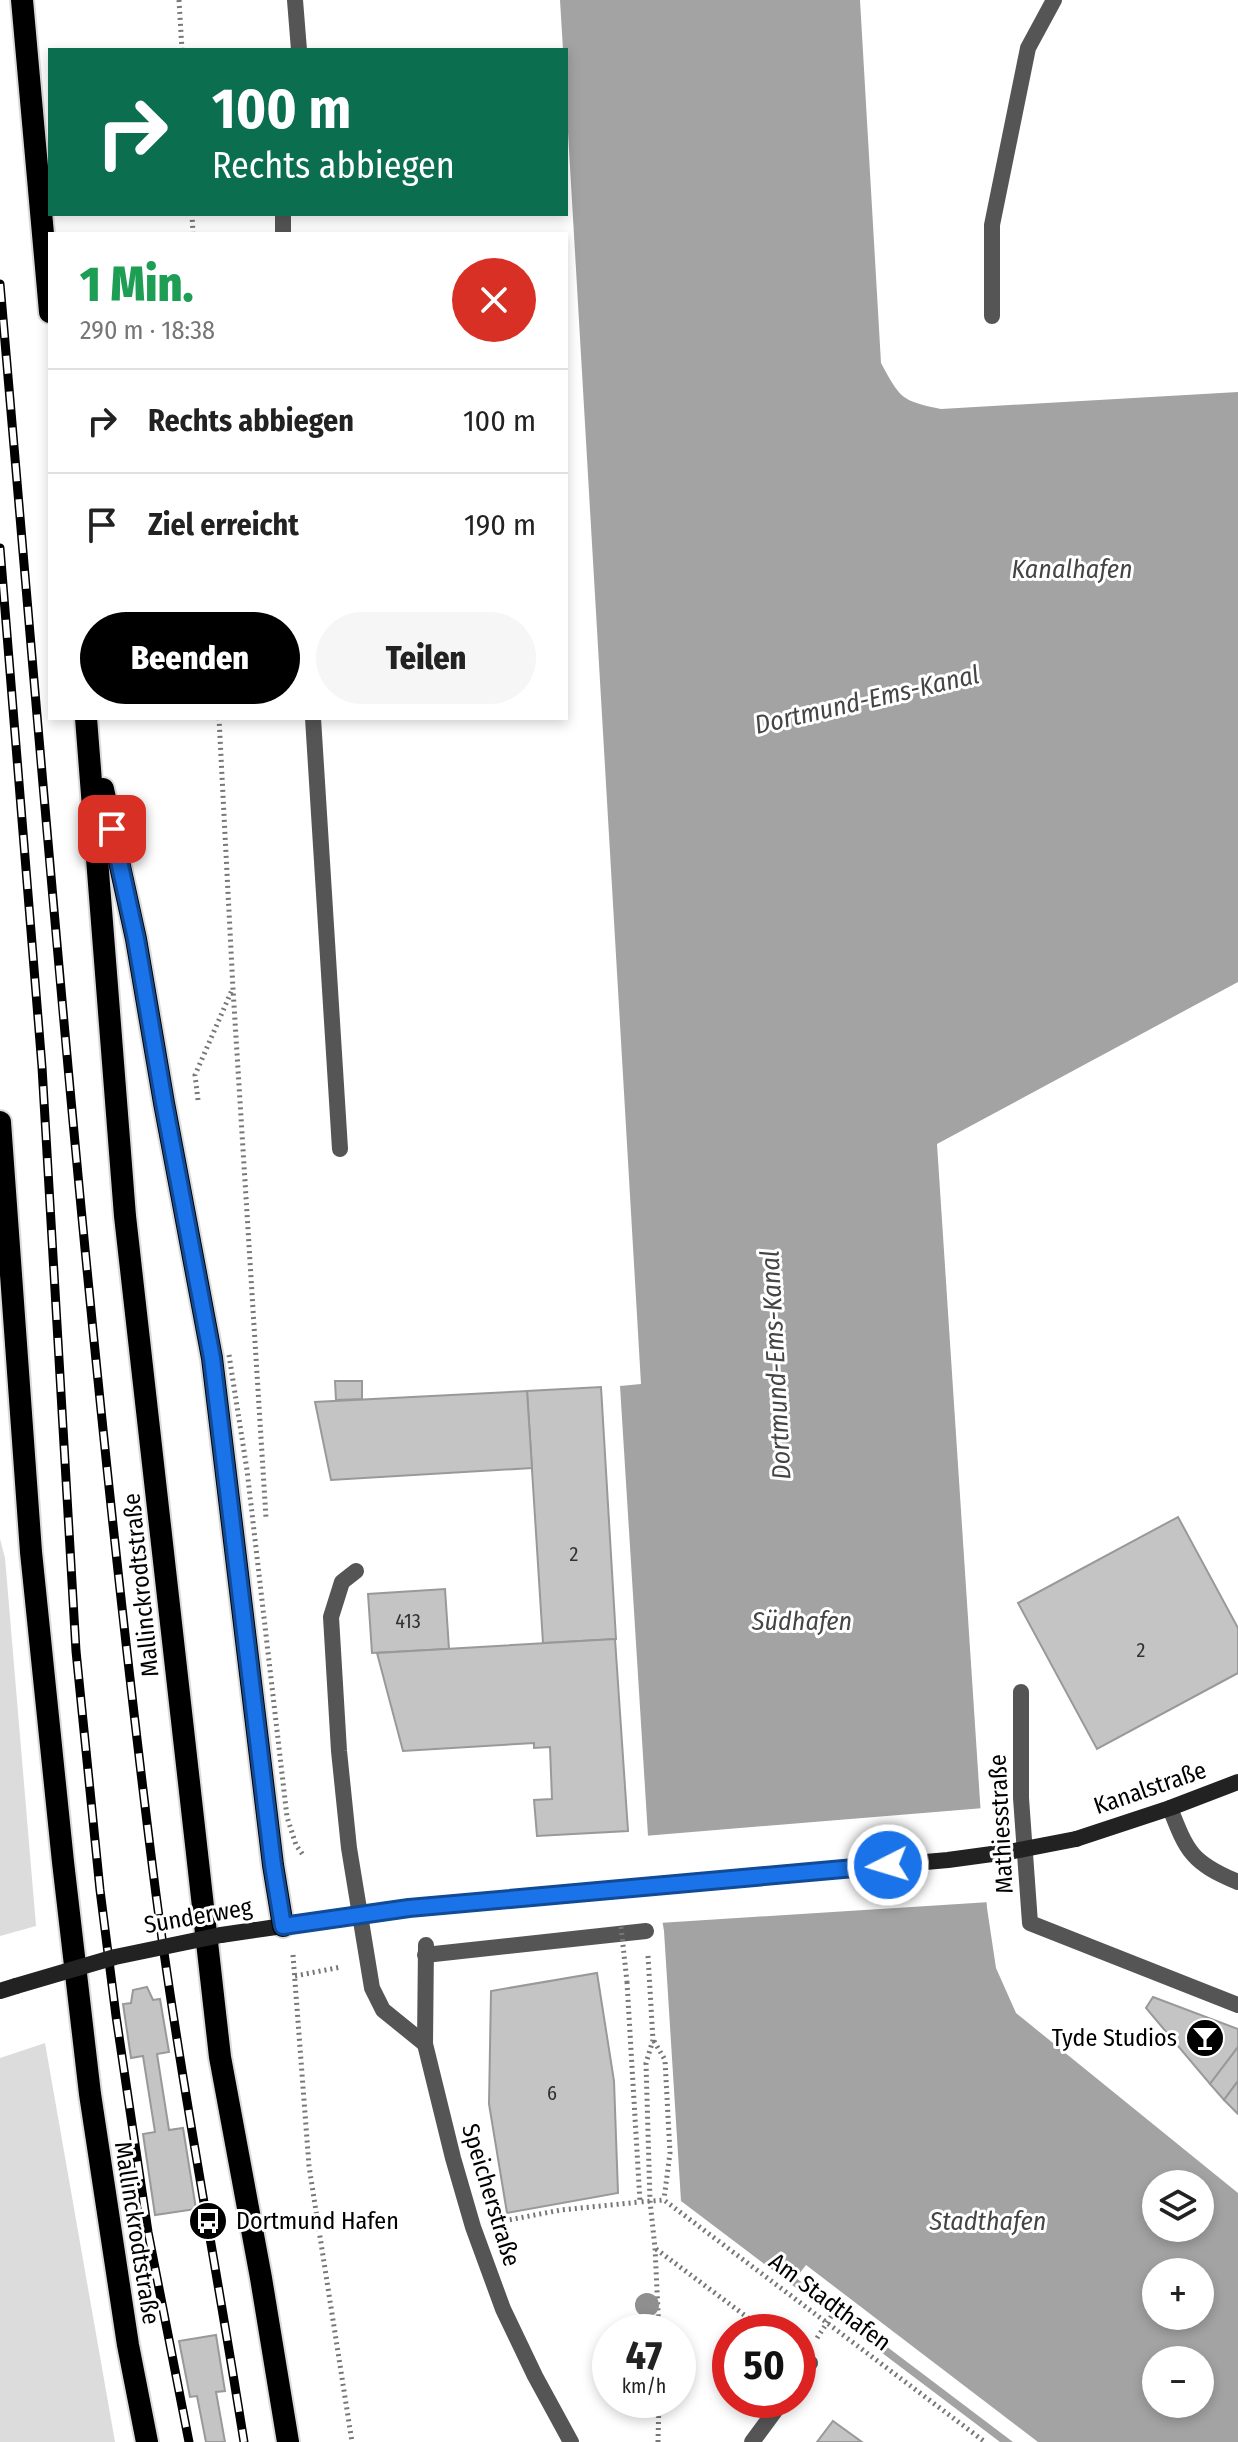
<!DOCTYPE html>
<html lang="de">
<meta charset="utf-8">
<style>
body{margin:0;font-family:"Fira Sans Condensed",sans-serif;background:#f6f6f6;color:#222;height:100vh;display:flex;flex-direction:column;font-size:30px;white-space:nowrap}
*{box-sizing:border-box;margin:0}
p{font-size:26px;color:#767676}
.icon{flex:none;width:44px;height:44px;fill:none;stroke:currentColor;stroke-width:2;stroke-linecap:round;stroke-linejoin:round}
.map{position:relative;flex:1;overflow:hidden}
.drawer{position:absolute;left:48px;top:232px;width:520px;height:488px;display:flex;flex-direction:column;background:#fff;border-radius:0px;box-shadow:0 4px 12px #0003}
.drawer>*{flex:none}
.hud{position:absolute;left:48px;top:48px;width:520px;height:168px;border-radius:0px;box-shadow:0 4px 12px #0003;background:#0b6e4f;color:#fff;overflow:hidden}
.buttons{position:absolute;left:1142px;top:2170px;display:grid;gap:16px}
.buttons a{display:grid;place-items:center;width:72px;height:72px;border-radius:50%;background:#fff;box-shadow:0 4px 12px #0003;font-size:40px}
.speed{position:absolute;left:592px;top:2314px;display:flex;gap:16px;font-size:40px;font-weight:700;text-align:center}
.speed>*{display:grid;place-content:center;width:104px;height:104px;border-radius:50%;background:#fff;box-shadow:0 4px 12px #0003;line-height:1}
.speed small{font-size:20px;font-weight:400}
.speed .limit{border:12px solid #d22;background:#fff;color:#111}
.pin{position:absolute;display:grid;place-items:center;width:68px;height:68px;color:#fff;margin:-34px;border-radius:16px;box-shadow:0 4px 12px #0006}
.me{position:absolute;width:88px;margin:-44px;rotate:265deg;stroke-linejoin:round;filter:drop-shadow(0 0 6px #0008)}
.turn{display:flex;align-items:center;gap:28px;height:168px;padding:0 32px;font-size:36px}
.turn .icon{width:104px;height:104px;stroke-width:2.5}
.turn b{display:block;font-size:56px;line-height:68px}
.round{display:grid;place-items:center;flex:none;width:84px;height:84px;border-radius:42px;background:#f6f6f6}
.summary{display:flex;align-items:center;justify-content:space-between;height:136px;padding:0 32px}
h1{font-size:48px;font-weight:800;line-height:60px;color:#1e9e55}
.primary-button{display:flex;gap:16px;margin-top:auto;padding:16px 32px}
.primary-button a{flex:1;height:92px;border-radius:48px;background:#000;color:#fff;font-size:32px;font-weight:800;line-height:92px;text-align:center}
.primary-button a+a{background:#f6f6f6;color:#222}
ul{padding:0;list-style:none}
li{display:flex;align-items:center;gap:24px;height:104px;padding:0 32px;border-top:2px solid #e0e0e0}
li div{flex:1}
li b{display:block;font-size:30px}
li em{font-style:normal}
.map>svg:first-child{display:block}
.green{fill:#dcdcdc}
.water{fill:#a3a3a3;fill-rule:evenodd}
.pier{fill:#fff}
.building{fill:#c4c4c4;stroke:#999;stroke-width:2}
.lines{fill:none;stroke-linecap:round;stroke-linejoin:round}
.trunk-casing{stroke:#dbdbdb;stroke-width:26}
.path{stroke:#777;stroke-width:5;stroke-dasharray:2 4;stroke-linecap:butt}
.service{stroke:#555;stroke-width:16}
.pedestrian{stroke:#555;stroke-width:16}
.minor{stroke:#555;stroke-width:16}
.secondary{stroke:#222;stroke-width:16}
.trunk{stroke:#000;stroke-width:22}
.rail-casing{stroke:#000;stroke-width:9}
.rail{stroke:#fff;stroke-width:6;stroke-dasharray:18;stroke-linecap:butt}
.path-bridge{stroke:#777;stroke-width:5;stroke-dasharray:2 4;stroke-linecap:butt}
.secondary-bridge{stroke:#222;stroke-width:16}
.tree{fill:#8f8f8f}
.route-casing{stroke:#114b97;stroke-width:20}
.route{stroke:#1a73e8;stroke-width:14}
.labels{text-anchor:middle;dominant-baseline:central;stroke-width:6;stroke-linejoin:round;paint-order:stroke}
.number-label{font-size:20px;fill:#313131}
.street-label{font-size:24px;fill:#000;stroke:#fff}
.poi-label{font-size:24px;fill:#000;stroke:#fff;text-anchor:end}
.water-label{font-size:26px;font-style:italic;fill:#444;stroke:#fff}
</style>
<div class="map">
<svg width="1238" height="2442" viewBox="0 0 1238 2442">
<rect width="100%" height="100%" fill="#fff"/>
<!-- green -->
<g class="green">
<polygon points="0,1539 5,1558 36,1926 0,1936"/>
<polygon points="45,2043 115,2442 0,2442 0,2058"/>
</g>
<!-- water -->
<path class="water" d="M560,0H860L881,363C900,398 901,401 941,409L1238,392V982L937,1144L987,1908L996,1968L1016,2013L1238,2193V2442H1000L681,2201L664,1931L648,1836L620,1386L641,1384L566,98V50H563ZM1156,2184H1200V2228H1156ZM1156,2272H1200V2316H1156ZM1156,2360H1200V2404H1156Z"/>
<!-- pier -->
<g class="pier">
<polygon points="984,1808 990,1902 659,1923 644,1836"/>
<polygon points="806,2265 1038,2442 1013,2442 796,2278"/>
</g>
<!-- building -->
<g class="building">
<polygon points="335,1381 362,1381 362,1399 336,1400"/>
<polygon points="601,1387 616,1639 543,1643 527,1391"/>
<polygon points="527,1391 532,1468 331,1480 315,1402"/>
<polygon points="1178,1517 1238,1628 1238,1673 1097,1749 1018,1603"/>
<polygon points="445,1589 449,1649 372,1653 368,1594"/>
<polygon points="615,1639 628,1831 537,1836 534,1800 552,1799 550,1747 534,1748 534,1743 403,1751 377,1653"/>
<polygon points="597,1973 614,2081 618,2193 507,2213 489,2104 491,1991"/>
<polygon points="147,1987 153,2000 160,1999 169,2052 157,2054 169,2130 183,2128 196,2209 155,2215 143,2134 155,2132 143,2056 131,2058 123,2004 131,2003 133,1990"/>
<polygon points="1153,1997 1238,2029 1238,2047 1210,2084 1146,2008"/>
<polygon points="1238,2047 1238,2081 1224,2100 1210,2084"/>
<polygon points="1238,2081 1238,2114 1224,2100"/>
<polygon points="216,2335 225,2391 216,2392 225,2442 206,2442 197,2396 190,2397 179,2341"/>
<polygon points="833,2421 862,2442 817,2442"/>
</g>
<g class="lines">
<defs>
<g id="trunk">
<polyline points="22,0 50,312"/>
<polyline points="86,718 125,1216 220,2057 261,2278 288,2442"/>
<polyline points="103,789 136,939 164,1103 212,1358 273,1865 283,1926"/>
<polyline points="0,1122 31,1552 63,1862 90,2094 128,2345 147,2442"/>
</g>
</defs>
<!-- trunk casing -->
<use href="#trunk" class="trunk-casing"/>
<!-- path -->
<g class="path">
<polyline points="179,0 182,50"/>
<polyline points="192,214 193,234"/>
<polyline points="219,718 233,989 266,1518"/>
<polyline points="198,1100 195,1075 232,990"/>
<polyline points="293,1955 309,2166 352,2442"/>
<polyline points="648,1956 653,2040 646,2063 650,2201 655,2248 659,2332"/>
<polyline points="295,1976 341,1967"/>
<polyline points="627,1982 640,2202 664,2200 985,2442"/>
<polyline points="654,2041 665,2060 670,2153 664,2199"/>
<polyline points="498,2222 561,2210 640,2202"/>
<polyline points="656,2249 767,2332"/>
<polyline points="817,2338 838,2306 876,2335"/>
<polyline points="658,2442 659,2400"/>
</g>
<!-- service -->
<g class="service">
<polyline points="295,0 299,50"/>
<polyline points="283,214 283,234"/>
<polyline points="992,316 992,225 1028,48 1054,0"/>
<polyline points="313,718 340,1149"/>
<polyline points="356,1571 342,1582 331,1617 339,1751 349,1848 372,1988 383,2010 425,2044"/>
<path d="M1170,1808C1187,1852 1192,1863 1238,1882"/>
</g>
<!-- pedestrian -->
<polyline class="pedestrian" points="425,1955 646,1931"/>
<!-- minor -->
<g class="minor">
<polyline points="1021,1692 1021,1798 1030,1923 1238,2005"/>
<polyline points="426,1945 425,2044 453,2158 473,2227 503,2309 535,2376 571,2442"/>
<polyline points="798,2380 810,2363"/>
<polyline points="752,2442 783,2400"/>
</g>
<!-- secondary -->
<g class="secondary">
<polyline points="1076,1839 1170,1808 1238,1782"/>
<polyline points="221,1935 283,1926"/>
<polyline points="0,1991 16,1986"/>
</g>
<!-- trunk -->
<use href="#trunk" class="trunk"/>
<defs>
<g id="rail">
<path d="M0,284C46,813 87,1344 153,1871C177,2062 214,2252 244,2442"/>
<polyline points="0,548 42,1067 76,1651 100,1890 116,2016 148,2232 189,2442"/>
</g>
</defs>
<!-- rail casing -->
<use href="#rail" class="rail-casing"/>
<!-- rail -->
<use href="#rail" class="rail"/>
<!-- path-bridge -->
<g class="path-bridge">
<polyline points="229,1355 247,1470 287,1817 296,1845 303,1855"/>
<polyline points="621,1927 627,1982"/>
</g>
<!-- secondary-bridge -->
<g class="secondary-bridge">
<polyline points="283,1926 409,1908 948,1860 1014,1851 1076,1839"/>
<polyline points="16,1986 115,1957 221,1935"/>
</g>
</g>
<!-- trees -->
<circle class="tree" cx="647" cy="2305" r="12"/>
<g class="lines">
<defs>
<polyline id="route" points="112,829 136,939 164,1103 212,1358 273,1865 283,1926 409,1908 888,1865"/>
</defs>
<!-- route casing -->
<use href="#route" class="route-casing"/>
<!-- route -->
<use href="#route" class="route"/>
</g>
<!-- icons -->
<defs>
<symbol id="bar-disc" viewBox="-11 -11 22 22"><circle r="9.5" fill="#000" stroke="#fff"/><path d="M-6-5H6L.8 .8V4.5H3.5V6h-7V4.5H-.8V.8Z" fill="#fff"/></symbol>
<symbol id="bus-disc" viewBox="-11 -11 22 22"><circle r="9.5" fill="#000" stroke="#fff"/><path d="M-5-6H5V4H4V6H2V4H-2V6H-4V4H-5ZM-3.5-4V0h7V-4ZM-3.5 1.2v1.5H-2V1.2ZM2 1.2v1.5H3.5V1.2Z" fill="#fff"/></symbol>
</defs>
<g fill-rule="evenodd">
<use href="#bar-disc" x="1183" y="2016" width="44" height="44"/>
<use href="#bus-disc" x="186" y="2199" width="44" height="44"/>
</g>
<g class="labels">
<!-- number labels -->
<g class="number-label">
<text x="574" y="1554">2</text>
<text x="408" y="1621">413</text>
<text x="1141" y="1650">2</text>
<text x="552" y="2093">6</text>
</g>
<!-- street labels -->
<g class="street-label">
<text transform="translate(141 1585) rotate(-96)">Mallinckrodtstraße</text>
<text transform="translate(1150 1788) rotate(-19)">Kanalstraße</text>
<text transform="translate(1001 1824) rotate(-93)">Mathiesstraße</text>
<text transform="translate(198 1916) rotate(-10)">Sunderweg</text>
<text transform="translate(491 2195) rotate(73)">Speicherstraße</text>
<text transform="translate(137 2233) rotate(81)">Mallinckrodtstraße</text>
<text transform="translate(830 2302) rotate(37)">Am Stadthafen</text>
</g>
<!-- poi labels -->
<g class="poi-label">
<text x="1177" y="2038">Tyde Studios</text>
<text x="236" y="2221" text-anchor="start">Dortmund Hafen</text>
</g>
<!-- water labels -->
<g class="water-label">
<text x="1072" y="569">Kanalhafen</text>
<text transform="translate(867 700) rotate(-13)">Dortmund-Ems-Kanal</text>
<text transform="translate(776 1365) rotate(-93)">Dortmund-Ems-Kanal</text>
<text x="802" y="1621">Südhafen</text>
<text x="988" y="2221">Stadthafen</text>
</g>
</g>
</svg>
<div class="buttons">
<a><svg class="icon" aria-label="layers" viewBox="0 0 24 24"><path d="M12 4l9 5-9 5-9-5zM3 14l9 5 9-5"/></svg></a>
<a>+</a>
<a>−</a>
</div>
<div class="speed"><div>47<small>km/h</small></div><div class="limit">50</div></div>
<div class="pin" style="left:112px;top:829px;background:#d93025"><svg class="icon" aria-label="arrive" viewBox="0 0 24 24"><path d="M6 21V4h12l-3 4 3 4H6"/></svg></div>
<svg class="me" style="left:888px;top:1865px" viewBox="-20 -20 40 40"><circle r="17" fill="#1a73e8" stroke="#fff" stroke-width="3"/><path d="M0-11L8 9 0 5-8 9z" fill="#fff"/></svg>
<div class="hud">
<div class="turn"><svg class="icon" aria-label="right" viewBox="0 0 24 24"><path d="M7 20v-9h11M14 6l5 5-5 5"/></svg><div><b>100 m</b>Rechts abbiegen</div></div>
</div>
<section class="drawer">
<div class="summary"><div><h1>1 Min.</h1><p>290 m · 18:38</p></div><a class="round" style="background:#d93025;color:#fff"><svg class="icon" aria-label="close" viewBox="0 0 24 24"><path d="M6 6l12 12M18 6L6 18"/></svg></a></div>
<ul>
<li><svg class="icon" aria-label="right" viewBox="0 0 24 24"><path d="M7 20v-9h11M14 6l5 5-5 5"/></svg><div><b>Rechts abbiegen</b></div><em>100 m</em></li>
<li><svg class="icon" aria-label="arrive" viewBox="0 0 24 24"><path d="M6 21V4h12l-3 4 3 4H6"/></svg><div><b>Ziel erreicht</b></div><em>190 m</em></li>
</ul>
<div class="primary-button"><a>Beenden</a><a>Teilen</a></div>
</section>
</div>
